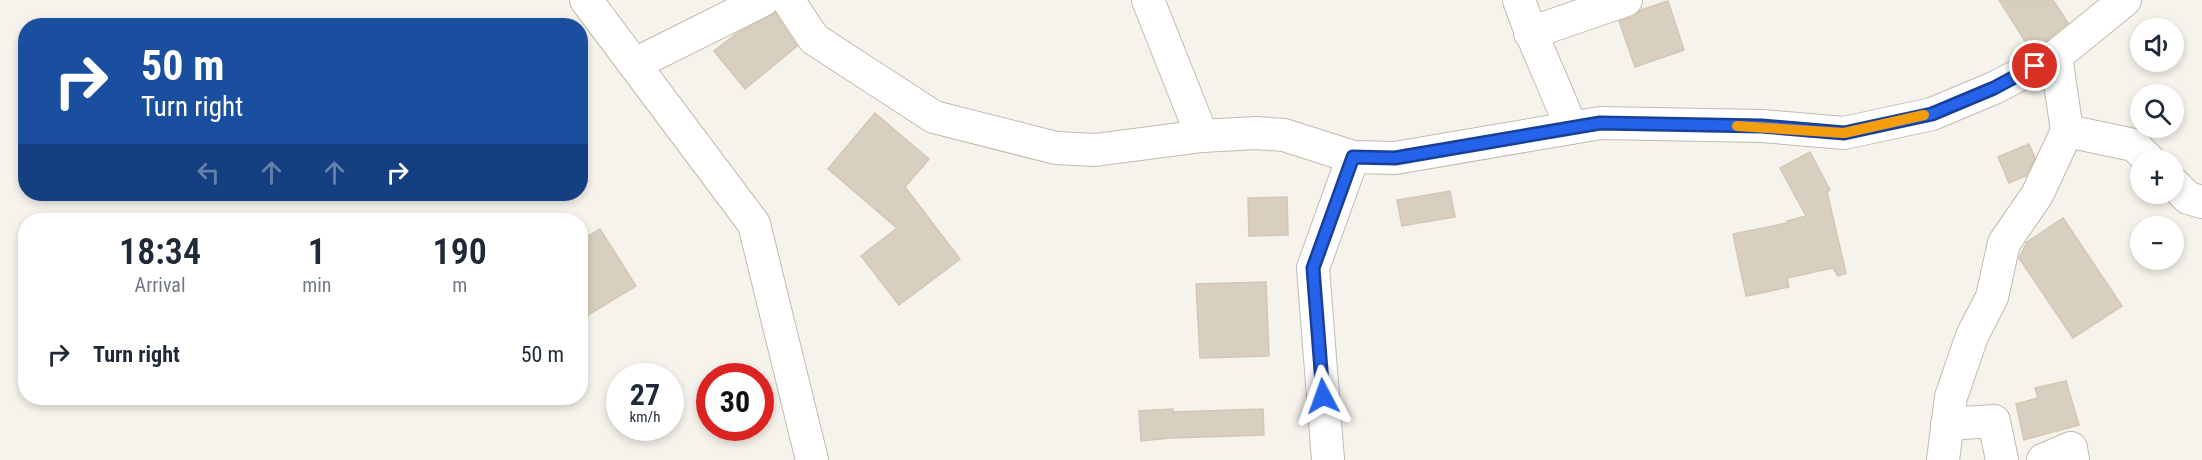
<!DOCTYPE html>
<meta charset="utf-8">
<style>
body{margin:0;font-family:"Roboto Condensed",sans-serif;background:#f6f6f7;color:#1f2937;height:100vh;display:flex;flex-direction:column;font-size:22px;white-space:nowrap}
*{box-sizing:border-box;margin:0}
p{font-size:20px;color:#747a83}
.icon{flex:none;width:33px;height:33px;fill:none;stroke:currentColor;stroke-width:2;stroke-linecap:round;stroke-linejoin:round}
.map{position:relative;flex:1;overflow:hidden}
.sheet{position:absolute;left:18px;top:213px;width:570px;height:192px;display:flex;flex-direction:column;background:#fff;border-radius:24px;box-shadow:0 3px 9px #0003}
.sheet>*{flex:none}
.guide{position:absolute;left:18px;top:18px;width:570px;height:183px;border-radius:24px;box-shadow:0 3px 9px #0003;background:#1a4fa0;color:#fff;overflow:hidden}
.fabs{position:absolute;left:2130px;top:18px;display:grid;gap:12px}
.fabs a{display:grid;place-items:center;width:54px;height:54px;border-radius:50%;background:#fff;box-shadow:0 3px 9px #0003;font-size:30px}
.speed{position:absolute;left:606px;top:363px;display:flex;gap:12px;font-size:30px;font-weight:700;text-align:center}
.speed>*{display:grid;place-content:center;width:78px;height:78px;border-radius:50%;background:#fff;box-shadow:0 3px 9px #0003;line-height:1}
.speed small{font-size:15px;font-weight:400}
.speed .limit{border:9px solid #d22;background:#fff;color:#111}
.pin{position:absolute;display:grid;place-items:center;width:51px;height:51px;color:#fff;margin:-26px;border:3px solid #fff;border-radius:50%;box-shadow:0 2px 6px #0007}
.me{position:absolute;width:66px;margin:-33px;rotate:356deg;stroke-linejoin:round;filter:drop-shadow(0 0 4px #0008)}
.turn{display:flex;align-items:center;gap:21px;height:126px;padding:0 24px;font-size:27px}
.turn .icon{width:78px;height:78px;stroke-width:2.5}
.turn b{display:block;font-size:42px;line-height:51px}
.lanes{display:flex;align-items:center;height:57px;padding:0 24px;background:#0003;justify-content:center;gap:30px;direction:ltr}
.lanes .off{opacity:.35}
.eta{display:flex;justify-content:space-evenly;align-items:center;height:102px;text-align:center}
.eta b{font-size:36px;font-weight:600;line-height:42px}
ul{padding:0;list-style:none}
li{display:flex;align-items:center;gap:18px;height:78px;padding:0 24px}
li div{flex:1}
li b{display:block;font-size:22px}
li em{font-style:normal}
.map>svg:first-child{display:block}
.building{fill:#d8cfc1;stroke:#d3c7b4;stroke-width:1.5}
.lines{fill:none;stroke-linecap:round;stroke-linejoin:round}
.minor-casing{stroke:#c2bbae;stroke-width:34}
.minor{stroke:#fff;stroke-width:32}
.route-casing{stroke:#184099;stroke-width:15}
.route{stroke:#2563eb;stroke-width:10}
.slow{stroke:#f59e0b;stroke-width:10}
</style>
<div class="map">
<svg width="2202" height="460" viewBox="0 0 2202 460">
<rect width="100%" height="100%" fill="#f6f3ec"/>
<!-- building -->
<g class="building">
<polygon points="1999,0 2053,0 2068,23 2046,41 2030,49"/>
<polygon points="1668,1 1684,50 1635,67 1619,21 1632,17 1641,10"/>
<polygon points="775,13 797,46 745,89 714,51 736,34"/>
<polygon points="875,113 929,159 905,187 960,259 899,305 861,256 897,228 828,169"/>
<polygon points="2029,144 2035,158 2026,176 2009,183 1998,157"/>
<polygon points="1810,152 1830,190 1827,192 1846,273 1838,276 1833,268 1787,278 1789,287 1746,296 1733,234 1787,223 1787,221 1806,216 1780,168"/>
<polygon points="1450,191 1455,217 1402,226 1397,200"/>
<polygon points="1287,197 1288,235 1249,236 1248,198"/>
<polygon points="2063,218 2122,306 2073,338 2019,258 2027,242"/>
<polygon points="600,229 636,286 580,320 580,241"/>
<polygon points="1266,282 1269,356 1200,358 1196,284"/>
<polygon points="2066,381 2079,425 2024,440 2016,404 2038,398 2035,388"/>
<polygon points="1173,409 1173,412 1263,409 1264,435 1170,438 1141,441 1139,411"/>
</g>
<g class="lines">
<defs>
<g id="minor">
<polyline points="586,0 754,224 812,460"/>
<polyline points="788,0 814,39 934,117 1056,148 1095,150 1202,136 1256,133 1284,135 1353,157 1395,158 1600,123 1762,126 1844,133 1932,114 1994,88 2056,56 2125,0"/>
<polyline points="1148,0 1202,136"/>
<path d="M1519,0C1534,44 1555,85 1571,128"/>
<polyline points="1530,33 1626,0"/>
<polyline points="635,64 763,0"/>
<polyline points="2067,131 2134,145 2149,160"/>
<polyline points="2174,184 2188,198 2202,202"/>
<polyline points="1947,424 1994,421 2002,460"/>
<polyline points="1328,460 1313,268 1353,157"/>
<polyline points="1943,460 1951,397 1972,336 1992,297 2004,243 2037,195 2067,131 2056,56"/>
<polyline points="2043,460 2071,448 2073,460"/>
</g>
</defs>
<!-- minor casing -->
<use href="#minor" class="minor-casing"/>
<!-- minor -->
<use href="#minor" class="minor"/>
</g>
<g class="lines">
<defs>
<polyline id="route" points="1323,396 1313,268 1353,157 1395,158 1600,123 1762,126 1844,133 1932,114 1994,88 2035,66"/>
</defs>
<!-- route casing -->
<use href="#route" class="route-casing"/>
<!-- route -->
<use href="#route" class="route"/>
<!-- slow -->
<polyline class="slow" points="1737,126 1844,133 1924,115"/>
</g>
</svg>
<div class="fabs">
<a><svg class="icon" aria-label="sound" viewBox="0 0 24 24"><path d="M4 9h4l5-4v14l-5-4H4zM17 9q2 3 0 6"/></svg></a>
<a><svg class="icon" aria-label="search" viewBox="0 0 24 24"><circle cx="10" cy="10" r="6"/><path d="M15 15l6 6"/></svg></a>
<a>+</a>
<a>−</a>
</div>
<div class="speed"><div>27<small>km/h</small></div><div class="limit">30</div></div>
<div class="pin" style="left:2035px;top:66px;background:#d93025"><svg class="icon" aria-label="arrive" viewBox="0 0 24 24"><path d="M6 21V4h12l-3 4 3 4H6"/></svg></div>
<svg class="me" style="left:1323px;top:396px" viewBox="-20 -20 40 40"><path d="M0-17L14 15 0 8-14 15z" fill="#2563eb" stroke="#fff" stroke-width="4"/></svg>
<div class="guide">
<div class="turn"><svg class="icon" aria-label="right" viewBox="0 0 24 24"><path d="M7 20v-9h11M14 6l5 5-5 5"/></svg><div><b>50 m</b>Turn right</div></div>
<div class="lanes"><svg class="icon off" aria-label="left" viewBox="0 0 24 24"><path d="M17 20v-9H6M10 6l-5 5 5 5"/></svg><svg class="icon off" aria-label="ahead" viewBox="0 0 24 24"><path d="M12 20V5M6 11l6-6 6 6"/></svg><svg class="icon off" aria-label="ahead" viewBox="0 0 24 24"><path d="M12 20V5M6 11l6-6 6 6"/></svg><svg class="icon" aria-label="right" viewBox="0 0 24 24"><path d="M7 20v-9h11M14 6l5 5-5 5"/></svg></div>
</div>
<section class="sheet">
<div class="eta">
<div><b>18:34</b><p>Arrival</p></div>
<div><b>1</b><p>min</p></div>
<div><b>190</b><p>m</p></div>
</div>
<ul>
<li><svg class="icon" aria-label="right" viewBox="0 0 24 24"><path d="M7 20v-9h11M14 6l5 5-5 5"/></svg><div><b>Turn right</b></div><em>50 m</em></li>
</ul>
</section>
</div>
